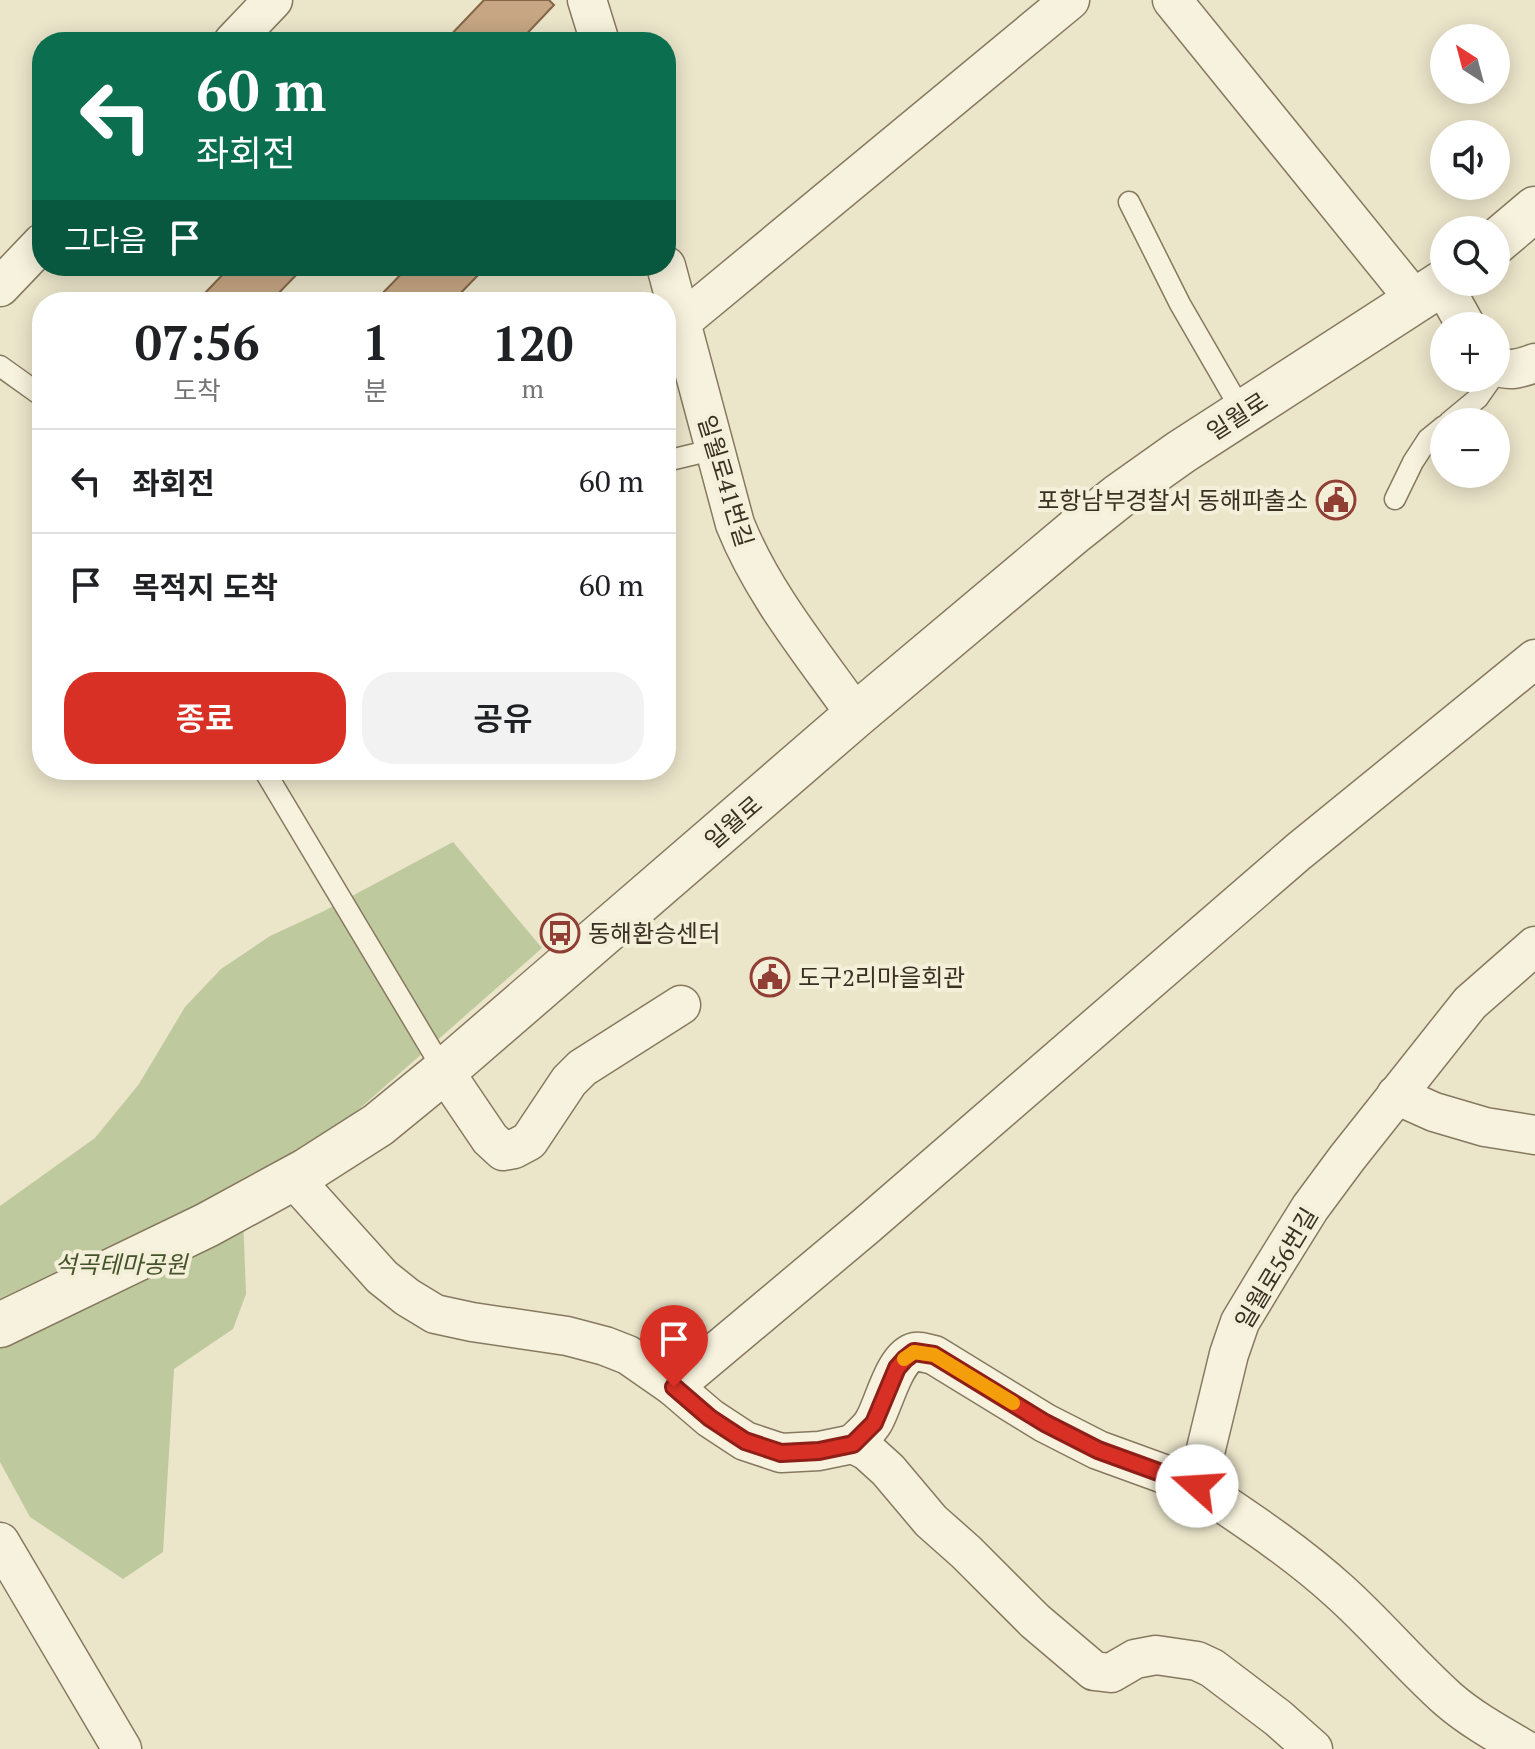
<!DOCTYPE html>
<html lang="ko">
<meta charset="utf-8">
<style>
body{margin:0;font-family:"PT Serif","Noto Sans KR",serif;background:#f2f2f2;color:#202124;height:100vh;display:flex;flex-direction:column;font-size:30px;white-space:nowrap}
*{box-sizing:border-box;margin:0}
p{font-size:26px;color:#757577}
.icon{flex:none;width:44px;height:44px;fill:none;stroke:currentColor;stroke-width:2;stroke-linecap:round;stroke-linejoin:round}
.map{position:relative;flex:1;overflow:hidden}
.drawer{position:absolute;left:32px;top:292px;width:644px;height:488px;display:flex;flex-direction:column;background:#fff;border-radius:32px;box-shadow:0 4px 20px #0003}
.drawer>*{flex:none}
.guide{position:absolute;left:32px;top:32px;width:644px;height:244px;border-radius:32px;box-shadow:0 4px 20px #0003;background:#0b6e4f;color:#fff;overflow:hidden}
.needle{width:52px;rotate:324deg}
.buttons{position:absolute;left:1430px;top:24px;display:grid;gap:16px}
.buttons a{display:grid;place-items:center;width:80px;height:80px;border-radius:50%;background:#fff;box-shadow:0 4px 20px #0003;font-size:40px}
.pin{position:absolute;display:grid;place-items:center;width:68px;height:68px;color:#fff;margin:-82px -34px;border-radius:50% 50% 50% 0;rotate:-45deg;box-shadow:0 0 8px #0007}
.pin .icon{rotate:45deg}
.me{position:absolute;width:88px;margin:-44px;rotate:289deg;stroke-linejoin:round;filter:drop-shadow(0 0 6px #0008)}
.turn{display:flex;align-items:center;gap:28px;height:168px;padding:0 32px;font-size:36px}
.turn .icon{width:104px;height:104px;stroke-width:2.5}
.turn b{display:block;font-size:56px;line-height:68px}
.then{display:flex;align-items:center;height:76px;padding:0 32px;background:#0003;gap:16px;font-size:30px}
.eta{display:flex;justify-content:space-evenly;align-items:center;height:136px;text-align:center}
.eta b{font-size:48px;font-weight:600;line-height:56px}
.button{display:flex;gap:16px;margin-top:auto;padding:16px 32px}
.button a{flex:1;height:92px;border-radius:32px;background:#d93025;color:#fff;font-size:32px;font-weight:600;line-height:92px;text-align:center}
.button a+a{background:#f2f2f2;color:#202124}
ul{padding:0;list-style:none}
li{display:flex;align-items:center;gap:24px;height:104px;padding:0 32px;border-top:2px solid #e0e0e0}
li div{flex:1}
li b{display:block;font-size:30px}
li em{font-style:normal}
.map>svg:first-child{display:block}
.green{fill:#bfc99e}
.building{fill:#c6a683;stroke:#846647;stroke-width:2}
.lines{fill:none;stroke-linecap:round;stroke-linejoin:round}
.service-casing{stroke:#877960;stroke-width:23}
.minor-casing{stroke:#877960;stroke-width:41}
.tertiary-casing{stroke:#877960;stroke-width:47}
.service{stroke:#f7f2dd;stroke-width:20}
.minor{stroke:#f7f2dd;stroke-width:38}
.tertiary{stroke:#f7f2dd;stroke-width:44}
.route-casing{stroke:#8d1f18;stroke-width:20}
.route{stroke:#d93025;stroke-width:14}
.slow{stroke:#f59e0b;stroke-width:14}
.labels{text-anchor:middle;dominant-baseline:central;stroke-width:8;stroke-linejoin:round;paint-order:stroke}
.street-label{font-size:24px;fill:#392f22;stroke:#f3efd9}
.poi-label{font-size:24px;fill:#392f22;stroke:#f3efd9;text-anchor:start}
.park-label{font-size:24px;font-style:italic;fill:#44532a;stroke:#f3efd9}
</style>
<div class="map">
<svg width="1535" height="1749" viewBox="0 0 1535 1749">
<rect width="100%" height="100%" fill="#ebe5ca"/>
<!-- green -->
<polygon class="green" points="453,842 542,948 324,1140 242,1191 246,1294 233,1329 174,1369 163,1552 123,1579 30,1517 0,1462 0,1206 95,1138 139,1084 185,1007 221,969 270,936 324,911"/>
<!-- building -->
<g class="building">
<polygon points="484,0 549,0 554,5 519,42 444,42"/>
<polygon points="231,266 305,266 270,302 210,302 203,295"/>
<polygon points="409,266 487,266 452,302 374,302"/>
</g>
<g class="lines">
<defs>
<g id="service">
<polyline points="1129,202 1180,304 1243,413"/>
<polyline points="0,366 42,396"/>
<polyline points="1449,422 1478,398 1492,378"/>
<polyline points="666,461 716,449"/>
<polyline points="1395,499 1413,462 1428,439 1444,426"/>
<polyline points="264,770 444,1071"/>
</g>
<g id="minor">
<polyline points="587,0 600,42"/>
<polyline points="1172,0 1416,301"/>
<polyline points="233,42 273,0"/>
<path d="M666,266L735,524C763,594 813,654 856,715"/>
<polyline points="1442,283 1466,326"/>
<polyline points="0,287 42,243"/>
<polyline points="681,322 1070,0"/>
<path d="M1496,366C1510,372 1521,368 1535,363"/>
<polyline points="444,1071 490,1139 503,1151 514,1149 529,1141 569,1081 582,1068 681,1005"/>
<polyline points="1396,1095 1434,1112 1485,1127 1535,1135"/>
<polyline points="293,1178 382,1277 407,1297 435,1314 472,1322 567,1336 605,1346 628,1355 674,1387 710,1418 745,1441 781,1453 819,1451 853,1444 867,1451 888,1470 931,1521 966,1552 1035,1621 1094,1671 1111,1673 1135,1659 1156,1655 1197,1661 1212,1668 1278,1718 1313,1749"/>
<polyline points="674,1387 866,1226 1298,852 1535,659"/>
<path d="M853,1444C860,1437 870,1429 874,1421C884,1404 894,1357 915,1352C921,1351 928,1354 934,1355L1045,1423L1098,1450L1197,1486"/>
<polyline points="0,1542 122,1749"/>
<path d="M1524,1749C1498,1734 1471,1719 1448,1699C1410,1665 1377,1625 1339,1591C1295,1551 1246,1519 1197,1486L1229,1354L1240,1322L1272,1269L1310,1208L1347,1158L1470,1003L1535,946"/>
</g>
<g id="tertiary">
<polyline points="1496,242 1535,209"/>
<polyline points="0,1325 207,1225 306,1171 378,1125 444,1071 856,715 1075,531 1119,496 1181,452 1444,282"/>
</g>
</defs>
<!-- service casing -->
<use href="#service" class="service-casing"/>
<!-- minor casing -->
<use href="#minor" class="minor-casing"/>
<!-- tertiary casing -->
<use href="#tertiary" class="tertiary-casing"/>
<!-- service -->
<use href="#service" class="service"/>
<!-- minor -->
<use href="#minor" class="minor"/>
<!-- tertiary -->
<use href="#tertiary" class="tertiary"/>
</g>
<g class="lines">
<defs>
<polyline id="route" points="674,1387 710,1418 745,1441 781,1453 819,1451 853,1444 874,1423 897,1368 905,1359 914,1352 934,1355 1045,1423 1098,1450 1197,1486"/>
</defs>
<!-- route casing -->
<use href="#route" class="route-casing"/>
<!-- route -->
<use href="#route" class="route"/>
<!-- slow -->
<polyline class="slow" points="904,1359 914,1352 934,1355 1013,1403"/>
</g>
<!-- icons -->
<defs>
<symbol id="civic-ring" viewBox="-11 -11 22 22"><circle r="9.5" fill="#f3efd9" stroke="#913e34" stroke-width="1.5"/><path d="M-.6-6.5H3V-4.5H.6V-3L4-1V1h2V6H-6V1h2V-1L-.6-3ZM-1.2 2.5V6h2.4V2.5Z" fill="#913e34"/></symbol>
<symbol id="bus-ring" viewBox="-11 -11 22 22"><circle r="9.5" fill="#f3efd9" stroke="#913e34" stroke-width="1.5"/><path d="M-5-6H5V4H4V6H2V4H-2V6H-4V4H-5ZM-3.5-4V0h7V-4ZM-3.5 1.2v1.5H-2V1.2ZM2 1.2v1.5H3.5V1.2Z" fill="#913e34"/></symbol>
</defs>
<g fill-rule="evenodd">
<use href="#civic-ring" x="1314" y="478" width="44" height="44"/>
<use href="#bus-ring" x="538" y="911" width="44" height="44"/>
<use href="#civic-ring" x="748" y="955" width="44" height="44"/>
</g>
<g class="labels">
<!-- street labels -->
<g class="street-label">
<text transform="translate(1237 416) rotate(-33)">일월로</text>
<text transform="translate(726 481) rotate(73)">일월로41번길</text>
<text transform="translate(733 822) rotate(-41)">일월로</text>
<text transform="translate(1276 1268) rotate(-59)">일월로56번길</text>
</g>
<!-- poi labels -->
<g class="poi-label">
<text x="1308" y="500" text-anchor="end">포항남부경찰서 동해파출소</text>
<text x="588" y="933">동해환승센터</text>
<text x="798" y="977">도구2리마을회관</text>
</g>
<!-- park labels -->
<g class="park-label">
<text x="121" y="1264">석곡테마공원</text>
</g>
</g>
</svg>
<div class="buttons">
<a><svg class="needle" viewBox="-14 -14 28 28"><path d="M0-13l5 13h-10z" fill="#e53935"/><path d="M0 13l5-13h-10z" fill="#757577"/></svg></a>
<a><svg class="icon" aria-label="sound" viewBox="0 0 24 24"><path d="M4 9h4l5-4v14l-5-4H4zM17 9q2 3 0 6"/></svg></a>
<a><svg class="icon" aria-label="search" viewBox="0 0 24 24"><circle cx="10" cy="10" r="6"/><path d="M15 15l6 6"/></svg></a>
<a>+</a>
<a>−</a>
</div>
<div class="pin" style="left:674px;top:1387px;background:#d93025"><svg class="icon" aria-label="arrive" viewBox="0 0 24 24"><path d="M6 21V4h12l-3 4 3 4H6"/></svg></div>
<svg class="me" style="left:1197px;top:1486px" viewBox="-20 -20 40 40"><circle r="19" fill="#fff"/><path d="M0-13L10 11 0 6-10 11z" fill="#d93025"/></svg>
<div class="guide">
<div class="turn"><svg class="icon" aria-label="left" viewBox="0 0 24 24"><path d="M17 20v-9H6M10 6l-5 5 5 5"/></svg><div><b>60 m</b>좌회전</div></div>
<div class="then">그다음<svg class="icon" aria-label="arrive" viewBox="0 0 24 24"><path d="M6 21V4h12l-3 4 3 4H6"/></svg></div>
</div>
<section class="drawer">
<div class="eta">
<div><b>07:56</b><p>도착</p></div>
<div><b>1</b><p>분</p></div>
<div><b>120</b><p>m</p></div>
</div>
<ul>
<li><svg class="icon" aria-label="left" viewBox="0 0 24 24"><path d="M17 20v-9H6M10 6l-5 5 5 5"/></svg><div><b>좌회전</b></div><em>60 m</em></li>
<li><svg class="icon" aria-label="arrive" viewBox="0 0 24 24"><path d="M6 21V4h12l-3 4 3 4H6"/></svg><div><b>목적지 도착</b></div><em>60 m</em></li>
</ul>
<div class="button"><a>종료</a><a>공유</a></div>
</section>
</div>
